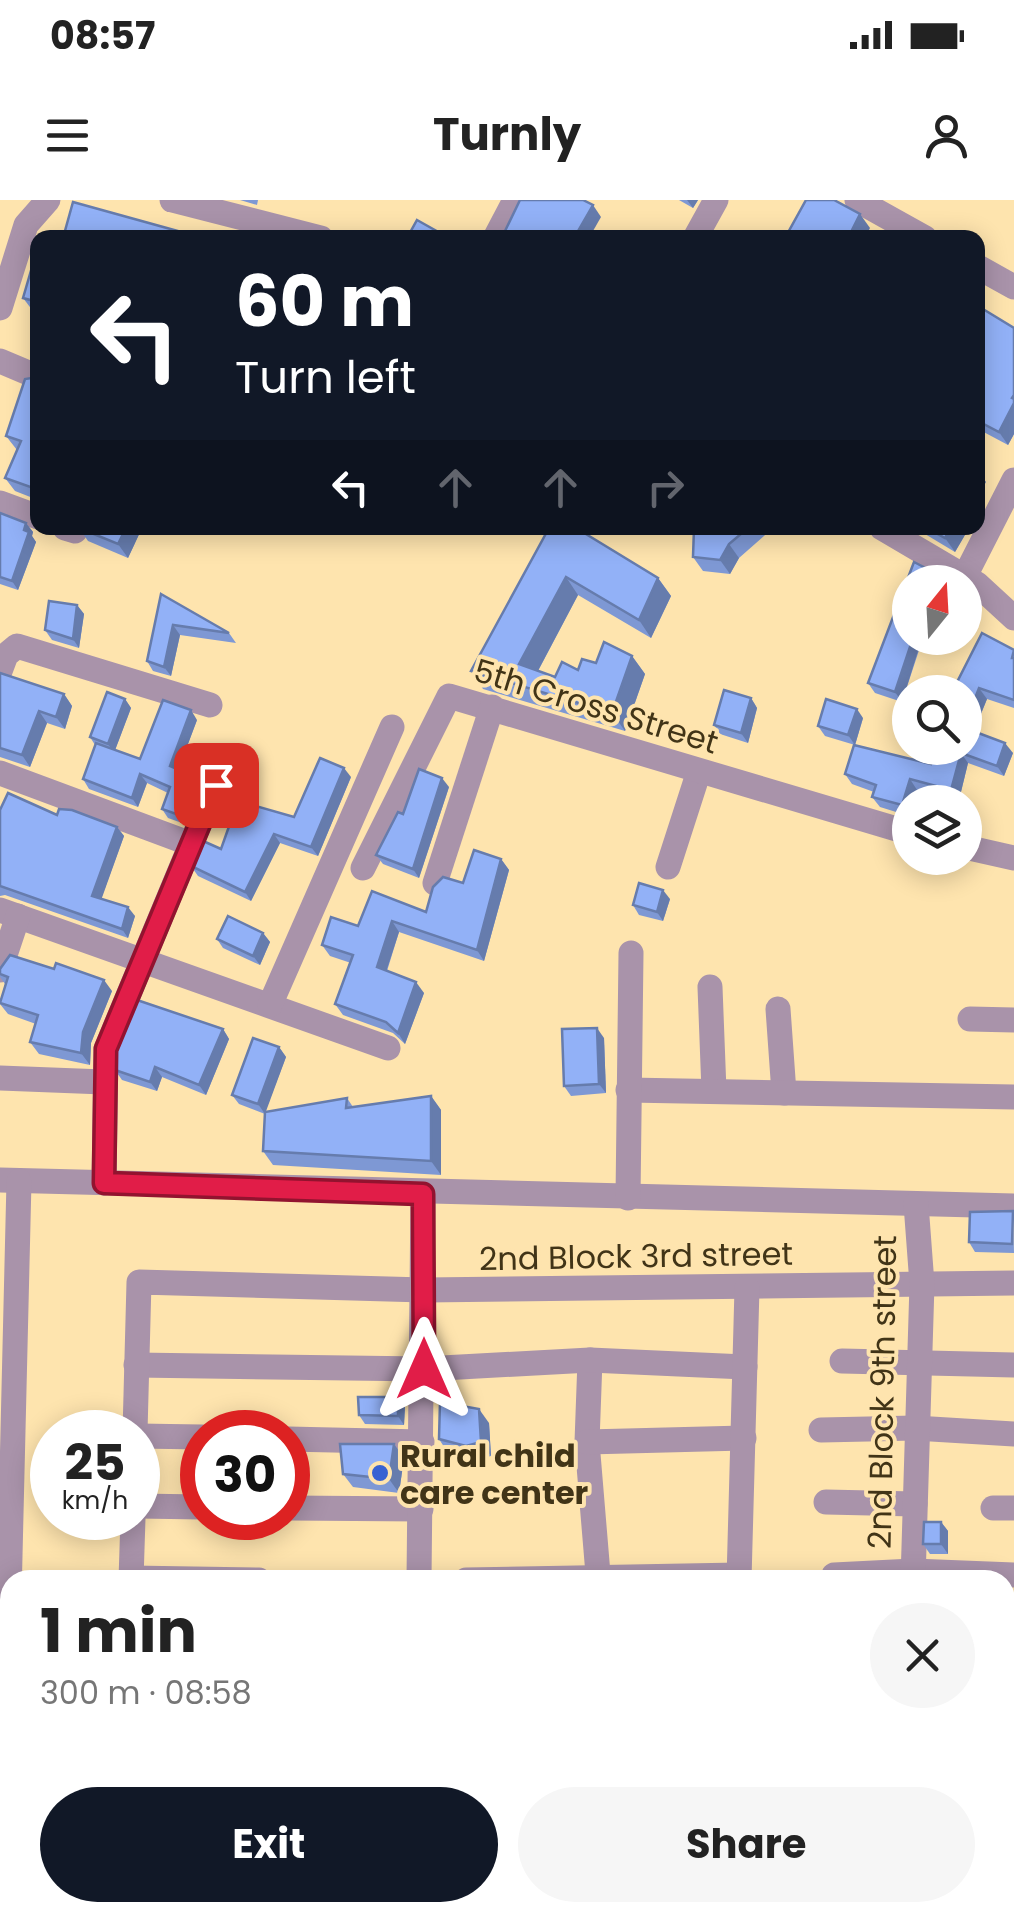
<!DOCTYPE html>
<meta charset="utf-8">
<style>
body{margin:0;font-family:Poppins,sans-serif;background:#f6f6f6;color:#222;height:100vh;display:flex;flex-direction:column;font-size:38px;white-space:nowrap}
*{box-sizing:border-box;margin:0}
p{font-size:32px;color:#767676}
.icon{flex:none;width:55px;height:55px;fill:none;stroke:currentColor;stroke-width:2;stroke-linecap:round;stroke-linejoin:round}
.map{position:relative;flex:1;overflow:hidden}
.drawer{position:absolute;left:0px;top:1370px;width:1015px;height:352px;display:flex;flex-direction:column;background:#fff;border-radius:30px 30px 0 0;box-shadow:0 5px 25px #0003}
.drawer>*{flex:none}
.guide{position:absolute;left:30px;top:30px;width:955px;height:305px;border-radius:20px;box-shadow:0 5px 25px #0003;background:#111827;color:#fff;overflow:hidden}
.needle{width:65px;rotate:18deg}
.fabs{position:absolute;left:892px;top:365px;display:grid;gap:20px}
.fabs a{display:grid;place-items:center;width:90px;height:90px;border-radius:50%;background:#fff;box-shadow:0 5px 25px #0003;font-size:50px}
.speed{position:absolute;left:30px;top:1210px;display:flex;gap:20px;font-size:50px;font-weight:700;text-align:center}
.speed>*{display:grid;place-content:center;width:130px;height:130px;border-radius:50%;background:#fff;box-shadow:0 5px 25px #0003;line-height:1}
.speed small{font-size:25px;font-weight:400}
.speed .limit{border:15px solid #d22;background:#fff;color:#111}
.pin{position:absolute;display:grid;place-items:center;width:85px;height:85px;color:#fff;margin:-42px;border-radius:20px;box-shadow:0 5px 15px #0006}
.me{position:absolute;width:110px;margin:-55px;rotate:0deg;stroke-linejoin:round;filter:drop-shadow(0 0 8px #0008)}
.turn{display:flex;align-items:center;gap:35px;height:210px;padding:0 40px;font-size:45px}
.turn .icon{width:130px;height:130px;stroke-width:2.5}
.turn b{display:block;font-size:70px;line-height:85px}
.lanes{display:flex;align-items:center;height:95px;padding:0 40px;background:#0003;justify-content:center;gap:50px;direction:ltr}
.lanes .off{opacity:.35}
.round{display:grid;place-items:center;flex:none;width:105px;height:105px;border-radius:52px;background:#f6f6f6}
.overview{display:flex;align-items:center;justify-content:space-between;height:170px;padding:0 40px}
h1{font-size:60px;font-weight:700;line-height:75px}
.cta{display:flex;gap:20px;margin-top:auto;padding:20px 40px}
.cta a{flex:1;height:115px;border-radius:60px;background:#111827;color:#fff;font-size:40px;font-weight:700;line-height:115px;text-align:center}
.cta a+a{background:#f6f6f6;color:#222}
.status{display:flex;justify-content:space-between;align-items:center;height:70px;padding:0 50px;background:#fff;direction:ltr}
.status svg{height:28px;fill:currentColor}
header{display:flex;justify-content:space-between;align-items:center;height:130px;padding:0 40px;background:#fff;font-size:45px;font-weight:700}
.map>svg:first-child{display:block}
.lines{fill:none;stroke-linecap:round;stroke-linejoin:round}
.minor{stroke:#a993aa;stroke-width:25}
.major{stroke:#744d76;stroke-width:25}
.wall{fill:#7e98d4}
.shaded-wall{fill:#667cad}
.building{fill:#92b1f7;stroke:#667cad;stroke-width:2.5}
.route-casing{stroke:#92132f;stroke-width:25}
.route{stroke:#e11d48;stroke-width:18}
.poi-dot{fill:#3862d2;stroke:#fee4ae;stroke-width:4}
.labels{text-anchor:middle;dominant-baseline:central;stroke-width:8;stroke-linejoin:round;paint-order:stroke}
.street-label{font-size:32px;fill:#413417;stroke:#fee4ae}
.poi-label{font-size:32px;font-weight:bold;fill:#413417;stroke:#fee4ae;text-anchor:start}
</style>
<div class="status"><b>08:57</b><svg viewBox="0 0 49 12"><path d="M0 12V9h3v3zM5 12V6h3v6zM10 12V3h3v9zM15 12V0h3v12zM26 1h20v11H26zM47 4h2v5h-2z"/></svg></div>
<header><svg class="icon" aria-label="menu" viewBox="0 0 24 24"><path d="M4 6h16M4 12h16M4 18h16"/></svg>Turnly<svg class="icon" aria-label="person" viewBox="0 0 24 24"><circle cx="12" cy="8" r="4"/><path d="M4 21q1-7 8-7t8 7"/></svg></header>
<div class="map">
<svg width="1014" height="1722" viewBox="0 0 1014 1722">
<rect width="100%" height="100%" fill="#fee4ae"/>
<g class="lines">
<!-- minor -->
<g class="minor">
<polyline points="172,0 321,38"/>
<polyline points="857,0 925,38"/>
<polyline points="495,38 515,0"/>
<polyline points="695,38 716,0"/>
<polyline points="978,67 1014,87"/>
<polyline points="0,108 26,25 48,0"/>
<polyline points="0,161 38,177"/>
<polyline points="0,303 38,317"/>
<polyline points="65,328 75,331"/>
<polyline points="882,328 977,384 1014,418"/>
<polyline points="965,376 1014,280"/>
<polyline points="0,471 6,455 17,446 210,505"/>
<polyline points="0,573 191,644 106,849 104,983"/>
<polyline points="191,644 216,585"/>
<polyline points="965,647 1014,658"/>
<polyline points="668,667 699,571"/>
<polyline points="363,668 449,496 910,633"/>
<polyline points="435,683 492,507"/>
<polyline points="0,710 388,848"/>
<polyline points="0,770 18,716"/>
<polyline points="710,787 714,891"/>
<polyline points="270,805 392,527"/>
<polyline points="778,809 784,893"/>
<polyline points="970,819 1014,820"/>
<polyline points="0,878 104,882"/>
<polyline points="628,890 1014,897"/>
<polyline points="0,980 1014,1006"/>
<polyline points="628,998 631,753"/>
<polyline points="590,1160 587,1242 598,1374"/>
<polyline points="842,1161 1014,1165"/>
<polyline points="136,1165 424,1169 590,1160 745,1167"/>
<polyline points="821,1230 915,1228 1014,1234"/>
<polyline points="135,1232 139,1082 424,1090 1014,1083"/>
<polyline points="138,1236 202,1237"/>
<polyline points="288,1239 422,1242"/>
<polyline points="587,1242 744,1238"/>
<polyline points="826,1302 915,1304"/>
<polyline points="138,1306 202,1307"/>
<polyline points="288,1308 421,1309"/>
<polyline points="993,1308 1014,1308"/>
<polyline points="834,1375 913,1371 1014,1375"/>
<polyline points="131,1378 259,1380"/>
<polyline points="131,1380 133,1318"/>
<polyline points="419,1380 423,994"/>
<polyline points="466,1380 739,1375"/>
<polyline points="739,1380 747,1088"/>
<polyline points="913,1380 922,1084 916,1004"/>
<polyline points="1005,1463 1014,1464"/>
<polyline points="0,1563 8,1439 19,981"/>
<polyline points="496,1712 496,1722"/>
</g>
<!-- major -->
<g class="major">
<polyline points="0,1548 10,1549"/>
<polyline points="0,1573 10,1573"/>
<polyline points="1005,1579 1014,1579"/>
<polyline points="1005,1598 1014,1598"/>
</g>
</g>
<!-- wall -->
<g class="wall">
<polygon points="240,0 258,0 257,5"/>
<polygon points="679,0 698,0 693,8"/>
<polygon points="37,50 38,113 33,111 23,98"/>
<polygon points="978,106 1014,128 1014,234 1008,245 978,229"/>
<polygon points="38,177 38,300 15,291 5,278 17,250 6,236"/>
<polygon points="0,313 26,323 33,332 32,336 36,342 18,390 0,384"/>
<polygon points="79,328 142,328 128,358 88,341"/>
<polygon points="549,328 658,378 671,396 651,438 578,395 538,471 555,477 596,463 632,456 645,474 625,531 483,489 471,471"/>
<polygon points="694,328 773,328 739,358 730,374 703,371 693,357"/>
<polygon points="915,328 969,328 955,352"/>
<polygon points="161,394 229,433 236,443 180,435 171,476 153,471 147,461"/>
<polygon points="77,405 84,414 79,448 52,440 45,430"/>
<polygon points="910,438 928,438 927,439 923,438 902,502 875,493 868,483"/>
<polygon points="1014,450 1014,508 987,499 974,531 1013,553 1004,576 968,563 959,600 917,590 913,602 910,602 909,616 880,607 872,597 874,592 852,584 845,574 931,564 965,492"/>
<polygon points="0,473 64,494 72,506 65,529 47,523 30,567 0,557"/>
<polygon points="751,498 757,508 748,543 720,534 714,525"/>
<polygon points="125,499 131,508 115,550 140,559 197,520 178,570 199,584 182,623 168,618 162,609 168,593 147,583 138,607 89,589 83,579 95,545 90,537"/>
<polygon points="863,518 855,545 825,536 818,526"/>
<polygon points="351,577 318,656 280,643 251,701 198,676 191,666 221,649 294,617"/>
<polygon points="449,587 419,678 383,664 376,655 403,614"/>
<polygon points="0,610 57,615 117,627 124,636 101,699 135,716 128,738 5,695 0,696"/>
<polygon points="501,659 509,670 484,761 399,732 387,771 424,793 405,844 393,833 343,815 335,804 351,763 330,756 322,745 358,726 426,712 463,683"/>
<polygon points="670,699 663,721 639,715 633,705"/>
<polygon points="263,733 270,742 260,765 223,748 217,739"/>
<polygon points="0,769 112,791 91,843 90,865 39,854 30,842 36,824 8,814 0,804 5,784 0,777"/>
<polygon points="223,829 229,839 206,895 162,877 157,891 122,880 115,870"/>
<polygon points="604,838 606,893 571,896 564,886"/>
<polygon points="279,847 286,857 265,912 347,898 353,907 431,896 441,910 441,975 273,965 263,951 265,914 239,904 232,895"/>
<polygon points="1013,1011 1014,1053 975,1052 969,1042"/>
<polygon points="405,1206 404,1225 365,1224 359,1215"/>
<polygon points="489,1223 491,1256 476,1260 448,1253 439,1239"/>
<polygon points="394,1244 404,1258 399,1293 353,1287 343,1274"/>
<polygon points="941,1322 948,1331 948,1354 930,1354 923,1344"/>
<polygon points="525,1712 652,1712 651,1722 527,1722 525,1719"/>
</g>
<!-- shaded-wall -->
<g class="shaded-wall">
<polygon points="687,0 698,0 693,8"/>
<polygon points="593,5 601,17 589,38 574,38"/>
<polygon points="860,14 870,28 865,38 848,38"/>
<polygon points="1014,203 1014,234 1008,245 999,232"/>
<polygon points="978,270 986,282 978,296"/>
<polygon points="26,323 33,332 32,336 36,342 18,390 12,381"/>
<polygon points="126,328 142,328 128,358 118,344"/>
<polygon points="951,328 969,328 955,352 945,338"/>
<polygon points="729,344 739,358 730,374 720,360"/>
<polygon points="566,377 578,395 532,482 519,464"/>
<polygon points="658,378 671,396 651,438 639,420"/>
<polygon points="77,405 84,414 79,448 73,439"/>
<polygon points="173,425 180,435 171,476 164,467"/>
<polygon points="913,438 922,438 902,502 895,492"/>
<polygon points="632,456 645,474 625,531 612,513"/>
<polygon points="979,488 987,499 971,538 965,530 965,524"/>
<polygon points="64,494 72,506 65,529 56,517"/>
<polygon points="751,498 757,508 748,543 741,533"/>
<polygon points="125,499 131,508 114,553 108,544"/>
<polygon points="857,509 863,518 855,545 848,535"/>
<polygon points="191,510 197,520 176,576 170,566"/>
<polygon points="39,511 47,523 30,567 22,555"/>
<polygon points="1005,543 1013,553 1004,576 997,566"/>
<polygon points="961,553 968,563 959,600 951,590"/>
<polygon points="344,568 351,577 318,656 311,647"/>
<polygon points="140,574 147,583 138,607 132,598"/>
<polygon points="192,575 199,584 182,623 176,614"/>
<polygon points="442,578 449,587 419,678 413,669"/>
<polygon points="910,579 917,590 913,602 910,602 909,616 902,605"/>
<polygon points="117,627 124,636 99,706 92,696"/>
<polygon points="274,634 280,643 251,701 245,692"/>
<polygon points="501,659 509,670 484,761 477,750"/>
<polygon points="663,690 670,699 663,721 657,712"/>
<polygon points="128,707 135,716 128,738 122,729"/>
<polygon points="392,721 399,732 384,778 377,767"/>
<polygon points="263,733 270,742 260,765 253,756"/>
<polygon points="104,780 112,791 91,843 90,865 81,853 83,832"/>
<polygon points="416,782 424,793 405,844 398,833"/>
<polygon points="597,828 604,838 606,893 599,884"/>
<polygon points="223,829 229,839 206,895 199,885"/>
<polygon points="279,847 286,857 265,914 258,904"/>
<polygon points="155,867 162,877 157,891 150,882"/>
<polygon points="431,896 441,910 441,975 431,961"/>
<polygon points="398,1197 405,1206 404,1225 398,1216"/>
<polygon points="479,1209 489,1223 491,1256 481,1242"/>
<polygon points="394,1244 404,1258 399,1293 389,1279"/>
<polygon points="941,1322 948,1331 948,1354 941,1344"/>
<polygon points="643,1712 652,1712 651,1722 643,1722"/>
<polygon points="707,1712 714,1712 713,1722 706,1722"/>
</g>
<!-- building -->
<g class="building">
<polygon points="520,0 583,0 593,5 574,38 510,38 511,35 505,31"/>
<polygon points="806,0 834,0 860,14 848,38 785,38"/>
<polygon points="73,2 203,38 63,38"/>
<polygon points="417,20 449,38 407,38"/>
<polygon points="37,50 38,51 38,102 23,98"/>
<polygon points="978,106 1014,128 1014,195 1012,198 1014,199 1014,203 999,232 978,221"/>
<polygon points="38,177 38,285 36,289 5,278 21,241 6,236 25,179"/>
<polygon points="0,313 26,323 24,330 29,332 12,381 0,377"/>
<polygon points="79,328 126,328 118,344"/>
<polygon points="549,328 576,328 658,378 639,420 566,377 519,464 555,477 562,462 578,470 582,459 596,463 604,442 632,456 612,513 471,471"/>
<polygon points="694,328 748,328 729,344 720,360 693,357"/>
<polygon points="927,328 951,328 945,338"/>
<polygon points="914,362 941,376 939,382 910,382 910,438 913,438 895,492 868,483"/>
<polygon points="161,394 229,433 173,425 164,467 147,461"/>
<polygon points="49,401 77,405 73,439 45,430"/>
<polygon points="982,433 1014,450 1012,458 1014,458 1014,500 979,488 965,524 965,492 952,492"/>
<polygon points="0,473 64,494 56,517 39,511 22,555 0,548"/>
<polygon points="724,490 751,498 741,533 714,525"/>
<polygon points="107,492 125,499 108,544 90,537"/>
<polygon points="826,499 857,509 848,535 818,526"/>
<polygon points="163,500 191,510 170,566 192,575 176,614 162,609 170,587 140,574 132,598 83,579 96,543 140,559"/>
<polygon points="965,528 1005,543 997,566 961,553 951,590 910,579 902,605 872,597 876,585 845,574 854,545 931,564 935,548 965,548"/>
<polygon points="320,558 344,568 311,647 274,634 245,692 191,666 203,641 221,649 238,601 294,617"/>
<polygon points="419,569 442,578 413,669 376,655 398,612 403,614"/>
<polygon points="8,593 57,615 59,609 72,610 117,627 92,696 128,707 122,729 0,686 0,610"/>
<polygon points="474,650 501,659 477,750 392,721 377,767 416,782 398,833 386,822 335,804 353,755 322,745 331,717 358,726 372,691 426,712 433,687 443,677 463,683"/>
<polygon points="639,683 663,690 657,712 633,705"/>
<polygon points="228,716 263,733 253,756 217,739"/>
<polygon points="10,755 54,769 56,763 104,780 83,832 81,853 30,842 38,815 0,803 8,777 0,774 0,769"/>
<polygon points="134,799 223,829 199,885 155,867 150,882 115,870 116,843"/>
<polygon points="597,828 599,884 564,886 562,829"/>
<polygon points="253,838 279,847 258,904 232,895"/>
<polygon points="431,896 431,961 263,951 265,912 347,898 346,908"/>
<polygon points="1013,1011 1012,1044 969,1042 970,1012"/>
<polygon points="358,1197 398,1197 398,1216 359,1215"/>
<polygon points="440,1202 479,1209 481,1242 466,1246 439,1239"/>
<polygon points="340,1244 394,1244 389,1279 343,1274"/>
<polygon points="924,1322 941,1322 941,1344 923,1344"/>
<polygon points="525,1712 643,1712 643,1722 578,1722 525,1719"/>
<polygon points="689,1712 707,1712 706,1722 689,1722"/>
</g>
<g class="lines">
<defs>
<polyline id="route" points="216,585 106,849 104,983 423,994 424,1169"/>
</defs>
<!-- route casing -->
<use href="#route" class="route-casing"/>
<!-- route -->
<use href="#route" class="route"/>
</g>
<!-- markers -->
<circle class="poi-dot" cx="380" cy="1273" r="10"/>
<g class="labels">
<!-- street labels -->
<g class="street-label">
<text transform="translate(596 506) rotate(17)">5th Cross Street</text>
<text transform="translate(636 1056) rotate(-1)">2nd Block 3rd street</text>
<text transform="translate(882 1192) rotate(-89)">2nd Block 9th street</text>
</g>
<!-- poi labels -->
<g class="poi-label">
<text x="400" y="1255">Rural child<tspan x="400" dy="37">care center</tspan></text>
</g>
</g>
</svg>
<div class="fabs">
<a><svg class="needle" viewBox="-14 -14 28 28"><path d="M0-13l5 13h-10z" fill="#e53935"/><path d="M0 13l5-13h-10z" fill="#767676"/></svg></a>
<a><svg class="icon" aria-label="search" viewBox="0 0 24 24"><circle cx="10" cy="10" r="6"/><path d="M15 15l6 6"/></svg></a>
<a><svg class="icon" aria-label="layers" viewBox="0 0 24 24"><path d="M12 4l9 5-9 5-9-5zM3 14l9 5 9-5"/></svg></a>
</div>
<div class="speed"><div>25<small>km/h</small></div><div class="limit">30</div></div>
<div class="pin" style="left:216px;top:585px;background:#d93025"><svg class="icon" aria-label="arrive" viewBox="0 0 24 24"><path d="M6 21V4h12l-3 4 3 4H6"/></svg></div>
<svg class="me" style="left:424px;top:1169px" viewBox="-20 -20 40 40"><path d="M0-17L14 15 0 8-14 15z" fill="#e11d48" stroke="#fff" stroke-width="4"/></svg>
<div class="guide">
<div class="turn"><svg class="icon" aria-label="left" viewBox="0 0 24 24"><path d="M17 20v-9H6M10 6l-5 5 5 5"/></svg><div><b>60 m</b>Turn left</div></div>
<div class="lanes"><svg class="icon" aria-label="left" viewBox="0 0 24 24"><path d="M17 20v-9H6M10 6l-5 5 5 5"/></svg><svg class="icon off" aria-label="ahead" viewBox="0 0 24 24"><path d="M12 20V5M6 11l6-6 6 6"/></svg><svg class="icon off" aria-label="ahead" viewBox="0 0 24 24"><path d="M12 20V5M6 11l6-6 6 6"/></svg><svg class="icon off" aria-label="right" viewBox="0 0 24 24"><path d="M7 20v-9h11M14 6l5 5-5 5"/></svg></div>
</div>
<section class="drawer">
<div class="overview"><div><h1>1 min</h1><p>300 m · 08:58</p></div><a class="round"><svg class="icon" aria-label="close" viewBox="0 0 24 24"><path d="M6 6l12 12M18 6L6 18"/></svg></a></div>
<div class="cta"><a>Exit</a><a>Share</a></div>
</section>
</div>
